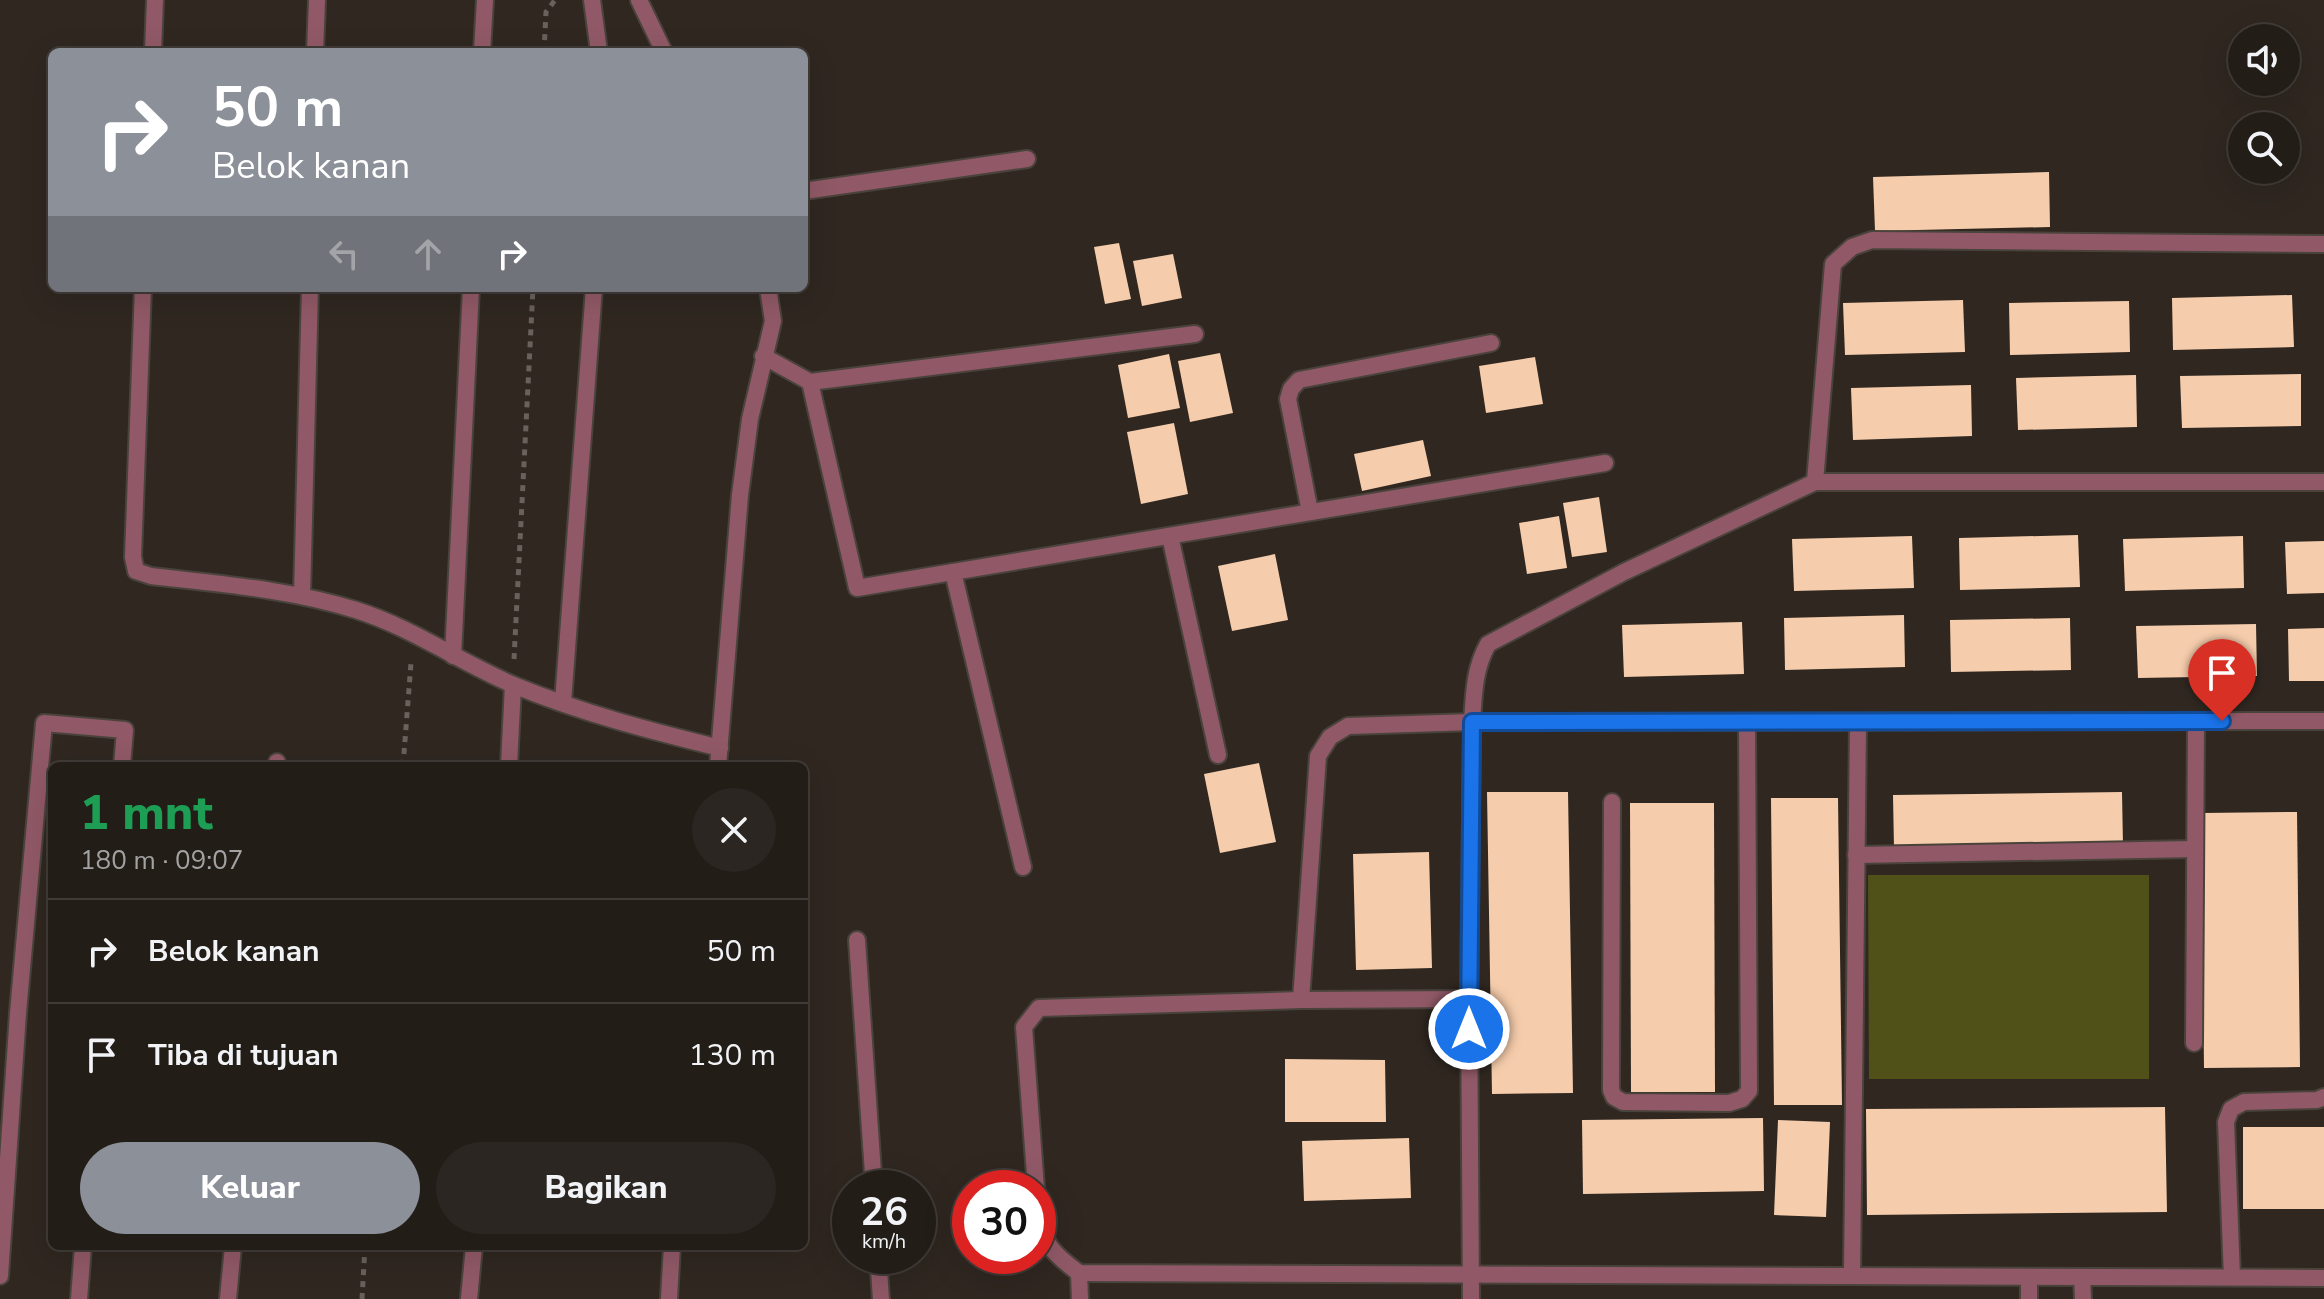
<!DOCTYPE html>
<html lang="id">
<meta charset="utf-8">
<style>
body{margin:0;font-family:"Nunito Sans",sans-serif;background:#2b2621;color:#f1f3f6;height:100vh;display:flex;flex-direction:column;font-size:30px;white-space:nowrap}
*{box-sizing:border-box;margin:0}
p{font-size:26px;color:#a3a2a2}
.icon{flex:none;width:44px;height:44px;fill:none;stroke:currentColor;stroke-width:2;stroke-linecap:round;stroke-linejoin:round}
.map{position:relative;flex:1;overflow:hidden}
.drawer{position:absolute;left:48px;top:762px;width:760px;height:488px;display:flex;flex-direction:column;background:#231d18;border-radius:12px;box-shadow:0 8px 32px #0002,0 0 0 2px #403b37}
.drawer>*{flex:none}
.hud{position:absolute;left:48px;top:48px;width:760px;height:244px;border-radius:12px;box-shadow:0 8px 32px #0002,0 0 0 2px #403b37;background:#8c9099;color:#fff;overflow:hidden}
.buttons{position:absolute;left:2228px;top:24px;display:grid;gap:16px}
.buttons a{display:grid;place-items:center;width:72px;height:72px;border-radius:50%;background:#231d18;box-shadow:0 8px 32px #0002,0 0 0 2px #403b37;font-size:40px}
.speed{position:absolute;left:832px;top:1170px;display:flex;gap:16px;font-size:40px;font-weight:700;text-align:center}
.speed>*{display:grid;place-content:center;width:104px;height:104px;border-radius:50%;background:#231d18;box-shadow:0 8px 32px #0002,0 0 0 2px #403b37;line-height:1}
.speed small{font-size:20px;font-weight:400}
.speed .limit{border:12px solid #d22;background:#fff;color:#111}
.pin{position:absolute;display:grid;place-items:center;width:68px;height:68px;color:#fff;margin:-82px -34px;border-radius:50% 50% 50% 0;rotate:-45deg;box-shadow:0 0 8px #0007}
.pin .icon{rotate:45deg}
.me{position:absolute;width:88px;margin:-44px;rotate:0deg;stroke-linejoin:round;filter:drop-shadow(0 0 6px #0008)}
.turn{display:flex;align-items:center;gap:28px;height:168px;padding:0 32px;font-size:36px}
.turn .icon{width:104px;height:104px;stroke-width:2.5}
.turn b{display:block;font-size:56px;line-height:68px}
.lanes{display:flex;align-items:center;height:76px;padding:0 32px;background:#0003;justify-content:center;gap:40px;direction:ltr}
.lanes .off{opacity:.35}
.round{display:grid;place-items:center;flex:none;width:84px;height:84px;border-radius:42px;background:#2b2621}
.overview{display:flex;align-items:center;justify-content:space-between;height:136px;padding:0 32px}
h1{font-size:48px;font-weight:800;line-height:60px;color:#1e9e55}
.action{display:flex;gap:16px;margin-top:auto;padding:16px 32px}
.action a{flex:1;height:92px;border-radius:48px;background:#8c9099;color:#fff;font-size:32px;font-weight:800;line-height:92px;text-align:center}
.action a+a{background:#2b2621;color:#f1f3f6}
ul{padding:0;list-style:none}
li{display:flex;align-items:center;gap:24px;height:104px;padding:0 32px;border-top:2px solid #403b37}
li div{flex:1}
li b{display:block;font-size:30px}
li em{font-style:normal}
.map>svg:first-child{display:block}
.green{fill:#4f5118}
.building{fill:#f6cdac}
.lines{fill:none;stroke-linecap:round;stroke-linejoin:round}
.service-casing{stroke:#4a433c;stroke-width:20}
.minor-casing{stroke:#4a433c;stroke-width:20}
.path{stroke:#69615b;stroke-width:5;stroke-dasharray:6 6;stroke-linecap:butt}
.service{stroke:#915967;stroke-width:16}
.minor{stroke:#915967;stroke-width:16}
.route-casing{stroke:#114b97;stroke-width:20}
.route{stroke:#1a73e8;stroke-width:14}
</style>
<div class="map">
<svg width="2324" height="1299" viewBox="0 0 2324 1299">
<rect width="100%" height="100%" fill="#2f2720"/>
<!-- green -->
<polygon class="green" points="1868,875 2149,875 2149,1079 1869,1079"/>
<!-- building -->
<g class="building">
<polygon points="2049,172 2050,227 1875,231 1873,177"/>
<polygon points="1119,243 1131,299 1105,304 1094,247"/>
<polygon points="1173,254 1182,298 1142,306 1133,261"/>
<polygon points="2292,295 2294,347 2173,350 2172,298"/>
<polygon points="1963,300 1965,352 1845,355 1843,303"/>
<polygon points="2129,301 2130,352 2010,355 2009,303"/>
<polygon points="1220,353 1233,413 1190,422 1178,361"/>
<polygon points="1169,354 1180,408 1128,418 1118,365"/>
<polygon points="1535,357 1543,404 1486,413 1479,366"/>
<polygon points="2301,374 2301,426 2182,428 2180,376"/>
<polygon points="2136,375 2137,427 2018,430 2016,378"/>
<polygon points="1971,385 1972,436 1853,440 1851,388"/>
<polygon points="1174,423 1188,494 1141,504 1127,432"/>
<polygon points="1423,440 1431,476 1362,491 1354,454"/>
<polygon points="1599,497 1607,552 1572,557 1563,503"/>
<polygon points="1559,516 1567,568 1527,574 1519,523"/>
<polygon points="2078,535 2080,587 1960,590 1959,538"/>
<polygon points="1912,536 1914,588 1794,591 1792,539"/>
<polygon points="2243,536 2244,588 2125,591 2123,539"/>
<polygon points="2324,541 2324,593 2287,594 2285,542"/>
<polygon points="1275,554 1288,620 1232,631 1218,566"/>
<polygon points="1904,615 1905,667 1785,670 1784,618"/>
<polygon points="2070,618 2071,670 1951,672 1950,620"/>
<polygon points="1742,622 1744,674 1624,677 1622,625"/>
<polygon points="2256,624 2257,676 2138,678 2136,626"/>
<polygon points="2324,628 2324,681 2289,681 2288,629"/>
<polygon points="1259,763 1276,842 1220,853 1204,774"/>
<polygon points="1487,792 1568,792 1573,1093 1492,1094"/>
<polygon points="2122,792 2123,846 1894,849 1893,795"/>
<polygon points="1771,798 1838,798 1842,1105 1774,1105"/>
<polygon points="1630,803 1714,803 1715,1092 1631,1092"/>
<polygon points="2297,812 2300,1067 2204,1068 2201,813"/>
<polygon points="1429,852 1432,968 1356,970 1353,854"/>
<polygon points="1285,1059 1385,1060 1386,1122 1285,1122"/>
<polygon points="2165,1107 2167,1212 1867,1215 1866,1109"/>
<polygon points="1763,1118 1764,1191 1583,1194 1582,1120"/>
<polygon points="1778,1120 1830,1122 1826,1217 1774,1215"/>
<rect x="2243" y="1127" width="81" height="82"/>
<polygon points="1409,1138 1411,1198 1304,1201 1302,1141"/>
</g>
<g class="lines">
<defs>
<g id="service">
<polyline points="1856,855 2195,849"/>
<polyline points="2194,1043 2196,721"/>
</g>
<g id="minor">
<polyline points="592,0 599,52"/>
<polyline points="639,0 664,52"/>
<polyline points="153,52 155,0"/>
<polyline points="315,52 317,0"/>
<polyline points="482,52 485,0"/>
<polyline points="804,191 1027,159"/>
<path d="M143,288L133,557L136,571L151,576C220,584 289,589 356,610C413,628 461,663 516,686C582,713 651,731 720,748"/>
<polyline points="763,356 810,382 1195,334"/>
<polyline points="810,382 857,588 1605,463"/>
<polyline points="1815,482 1833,264 1852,247 1872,240 2324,244"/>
<polyline points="1310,512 1288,399 1291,389 1299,380 1491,343"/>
<polyline points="1170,536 1218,755"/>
<polyline points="953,572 1023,867"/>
<polyline points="302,595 310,288"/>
<polyline points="453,656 471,288"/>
<polyline points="563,702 594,288"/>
<polyline points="277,766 277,762"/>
<polyline points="509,766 513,685"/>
<polyline points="718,766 740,495 750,419 773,321 768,288"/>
<polyline points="1612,802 1611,1090 1614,1097 1623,1102 1729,1103 1742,1099 1749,1091 1747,722"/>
<polyline points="857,940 874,1188"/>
<polyline points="1301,1000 1318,756 1330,737 1348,726 1472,722 2324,721"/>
<polyline points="1036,1188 1024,1027 1039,1008 1301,1000 1469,999"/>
<path d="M1038,1208C1041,1242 1052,1253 1079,1273L2324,1278"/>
<polyline points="878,1256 881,1299"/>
<polyline points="1079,1273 1080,1299"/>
<polyline points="0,1276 18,1013 44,723 125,730 122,766"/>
<polyline points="1852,1276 1858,722"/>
<polyline points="2082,1277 2083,1299"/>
<polyline points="2232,1277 2226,1122 2231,1109 2244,1102 2317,1100 2324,1097"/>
<polyline points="79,1299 83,1246"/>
<polyline points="228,1299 233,1246"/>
<polyline points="469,1299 474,1246"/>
<polyline points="669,1299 672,1246"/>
<path d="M1471,1299L1469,999L1472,722C1474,694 1474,669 1488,644L1624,572L1815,482H2324"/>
<polyline points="2029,1299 2029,1277"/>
</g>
</defs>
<!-- service casing -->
<use href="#service" class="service-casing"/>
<!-- minor casing -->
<use href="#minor" class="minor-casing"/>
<!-- path -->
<g class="path">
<polyline points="544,52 546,12 555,0"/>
<polyline points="514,659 533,288"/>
<polyline points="403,766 411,663"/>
<polyline points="362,1299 365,1246"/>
</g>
<!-- service -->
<use href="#service" class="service"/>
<!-- minor -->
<use href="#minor" class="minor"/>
</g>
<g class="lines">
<defs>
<polyline id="route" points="1469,1029 1472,722 2222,721"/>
</defs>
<!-- route casing -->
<use href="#route" class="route-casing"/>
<!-- route -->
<use href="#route" class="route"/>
</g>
</svg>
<div class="buttons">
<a><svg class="icon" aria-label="sound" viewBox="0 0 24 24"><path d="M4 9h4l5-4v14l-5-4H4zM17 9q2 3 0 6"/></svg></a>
<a><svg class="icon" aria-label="search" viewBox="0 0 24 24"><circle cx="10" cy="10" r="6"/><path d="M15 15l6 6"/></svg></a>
</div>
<div class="speed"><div>26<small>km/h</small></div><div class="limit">30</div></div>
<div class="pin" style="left:2222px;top:721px;background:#d93025"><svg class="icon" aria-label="arrive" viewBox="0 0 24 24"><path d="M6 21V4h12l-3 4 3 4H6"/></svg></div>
<svg class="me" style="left:1469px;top:1029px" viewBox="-20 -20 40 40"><circle r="17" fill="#1a73e8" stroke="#fff" stroke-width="3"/><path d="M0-11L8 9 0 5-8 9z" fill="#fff"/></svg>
<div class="hud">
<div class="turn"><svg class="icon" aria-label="right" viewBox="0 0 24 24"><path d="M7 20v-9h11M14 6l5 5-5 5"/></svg><div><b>50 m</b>Belok kanan</div></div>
<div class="lanes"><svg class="icon off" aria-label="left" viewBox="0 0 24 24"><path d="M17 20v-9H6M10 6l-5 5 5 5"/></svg><svg class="icon off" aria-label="ahead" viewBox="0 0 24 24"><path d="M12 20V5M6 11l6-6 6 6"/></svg><svg class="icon" aria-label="right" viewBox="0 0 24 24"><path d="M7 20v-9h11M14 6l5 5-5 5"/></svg></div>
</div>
<section class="drawer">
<div class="overview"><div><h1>1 mnt</h1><p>180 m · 09:07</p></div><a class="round"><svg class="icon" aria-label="close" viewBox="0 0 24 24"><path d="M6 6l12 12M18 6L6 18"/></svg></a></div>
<ul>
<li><svg class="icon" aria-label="right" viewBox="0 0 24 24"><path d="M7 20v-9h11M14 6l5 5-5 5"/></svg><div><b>Belok kanan</b></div><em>50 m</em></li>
<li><svg class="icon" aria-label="arrive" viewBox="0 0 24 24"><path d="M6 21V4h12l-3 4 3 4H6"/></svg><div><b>Tiba di tujuan</b></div><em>130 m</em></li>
</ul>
<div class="action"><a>Keluar</a><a>Bagikan</a></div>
</section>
</div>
